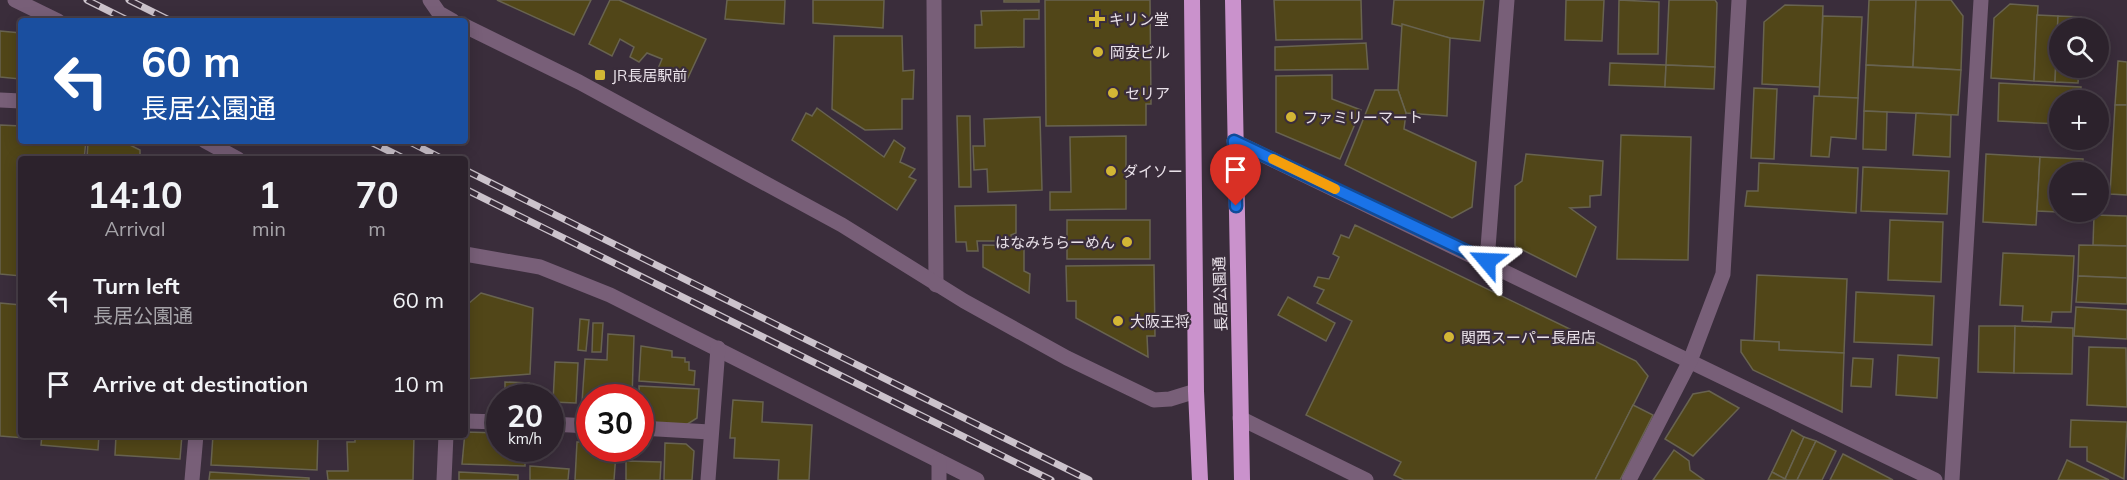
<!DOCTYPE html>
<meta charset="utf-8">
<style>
body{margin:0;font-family:Mulish,"Noto Sans JP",sans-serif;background:#382f38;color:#f1f3f6;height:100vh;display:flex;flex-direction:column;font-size:22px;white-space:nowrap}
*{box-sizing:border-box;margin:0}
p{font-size:20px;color:#a6a4a9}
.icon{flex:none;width:33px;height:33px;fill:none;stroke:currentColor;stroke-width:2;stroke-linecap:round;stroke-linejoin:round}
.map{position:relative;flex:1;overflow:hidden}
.panel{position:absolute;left:18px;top:156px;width:450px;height:282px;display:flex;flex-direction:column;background:#2c222c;border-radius:6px;box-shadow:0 3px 15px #0003,0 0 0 2px #483f48}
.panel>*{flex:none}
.banner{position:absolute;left:18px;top:18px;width:450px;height:126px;border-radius:6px;box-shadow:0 3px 15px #0003,0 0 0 2px #483f48;background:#1a4fa0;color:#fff;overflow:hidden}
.buttons{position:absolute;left:2049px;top:18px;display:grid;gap:12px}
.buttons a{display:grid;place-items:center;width:60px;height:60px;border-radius:50%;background:#2c222c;box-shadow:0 3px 15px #0003,0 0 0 2px #483f48;font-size:30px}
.speed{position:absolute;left:486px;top:384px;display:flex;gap:12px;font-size:30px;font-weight:700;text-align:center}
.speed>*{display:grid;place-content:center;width:78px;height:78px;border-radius:50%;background:#2c222c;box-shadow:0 3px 15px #0003,0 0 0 2px #483f48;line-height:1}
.speed small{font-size:15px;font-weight:400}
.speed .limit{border:9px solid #d22;background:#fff;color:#111}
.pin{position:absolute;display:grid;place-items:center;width:51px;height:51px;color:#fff;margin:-62px -26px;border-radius:50% 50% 50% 0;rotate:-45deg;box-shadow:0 0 6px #0007}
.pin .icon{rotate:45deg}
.me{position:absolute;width:66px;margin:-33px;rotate:296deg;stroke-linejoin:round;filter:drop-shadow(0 0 4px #0008)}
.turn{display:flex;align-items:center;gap:21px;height:126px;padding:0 24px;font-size:27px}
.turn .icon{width:78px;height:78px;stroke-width:2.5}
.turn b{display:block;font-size:42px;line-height:51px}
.eta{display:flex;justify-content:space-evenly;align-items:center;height:102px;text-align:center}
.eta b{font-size:36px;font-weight:700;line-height:42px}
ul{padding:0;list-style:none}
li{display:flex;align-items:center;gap:18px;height:84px;padding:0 24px}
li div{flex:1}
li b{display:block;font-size:22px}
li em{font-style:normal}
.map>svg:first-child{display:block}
.building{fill:#514618;stroke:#686350;stroke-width:1.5}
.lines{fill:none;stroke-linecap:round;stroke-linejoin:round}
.minor{stroke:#785f78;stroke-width:15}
.tertiary{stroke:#785f78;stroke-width:15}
.trunk{stroke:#ca92cc;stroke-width:16}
.rail-casing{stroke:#ccc3cc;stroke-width:7}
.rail{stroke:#3a2d3b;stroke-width:4.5;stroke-dasharray:14;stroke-linecap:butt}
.route-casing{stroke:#114b97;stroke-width:15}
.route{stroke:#1a73e8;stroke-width:10}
.slow{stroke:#f59e0b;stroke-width:10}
.poi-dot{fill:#d3b635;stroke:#3a2d3b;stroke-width:2}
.labels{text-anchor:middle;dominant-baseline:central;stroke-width:4.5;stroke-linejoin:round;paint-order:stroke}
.poi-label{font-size:15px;fill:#e9e1e9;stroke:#3a2d3b;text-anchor:start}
.street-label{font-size:15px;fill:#e9e1e9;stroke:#3a2d3b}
</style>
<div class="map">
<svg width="2127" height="480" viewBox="0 0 2127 480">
<rect width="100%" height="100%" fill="#3a2d3b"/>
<!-- building -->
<g class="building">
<polygon points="497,0 591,0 574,35"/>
<polygon points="610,0 619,0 706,39 686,82 657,71 662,59 647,53 639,62 630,57 634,47 620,39 612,56 589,44"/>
<polygon points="727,0 785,0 784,24 725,19"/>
<polygon points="813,0 884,0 883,28 813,23"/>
<rect x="1004" y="0" width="35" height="2"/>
<polygon points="1045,0 1150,0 1151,104 1146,104 1146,125 1046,126"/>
<polygon points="1274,0 1361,0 1362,39 1276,40"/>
<polygon points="1394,0 1484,0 1480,41 1450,38 1392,24"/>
<polygon points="1566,0 1604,0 1602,41 1565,40"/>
<polygon points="1619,0 1659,2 1658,54 1618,54"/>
<polygon points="1669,0 1715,0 1717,3 1715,67 1666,65"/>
<polygon points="1869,0 1916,0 1913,67 1866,65"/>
<polygon points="1916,0 1951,0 1963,16 1961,70 1913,67"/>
<polygon points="2010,4 2038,6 2034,81 1991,78 1994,18"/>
<polygon points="1785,5 1823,6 1820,87 1762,84 1764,22"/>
<polygon points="1039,10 1039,19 1024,19 1024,47 975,48 975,25 982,25 981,11"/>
<polygon points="2037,15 2058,16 2055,82 2034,81"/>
<polygon points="1823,16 1862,17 1858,98 1819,97"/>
<polygon points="2058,16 2081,17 2081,28 2060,28 2060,68 2079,68 2078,83 2055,82"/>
<polygon points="1402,24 1450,38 1447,116 1406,113 1398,90"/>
<polygon points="0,31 21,33 20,79 0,77"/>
<polygon points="834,36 902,36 903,71 914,70 913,99 902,99 902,129 865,130 832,109"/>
<polygon points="1366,43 1368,69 1275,70 1275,47"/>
<polygon points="2118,61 2127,62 2127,105 2115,105"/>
<polygon points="1610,63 1666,65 1665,87 1609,85"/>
<polygon points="1666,65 1715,67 1714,89 1665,87"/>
<polygon points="1866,65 1961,70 1958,115 1864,111"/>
<polygon points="1332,75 1332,99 1361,110 1340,159 1276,132 1276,76"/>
<polygon points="1999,83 2081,87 2080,100 2060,100 2060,124 1998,121"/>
<polygon points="1754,88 1777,89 1774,159 1751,158"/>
<polygon points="1375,90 1398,90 1406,113 1404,129 1476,162 1472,207 1452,218 1345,165"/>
<polygon points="1814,96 1858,98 1856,139 1831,137 1829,157 1811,156"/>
<polygon points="2115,105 2127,105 2127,195 2110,194"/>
<polygon points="817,108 884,157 894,140 905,148 900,162 915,169 909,177 916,180 897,210 792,140 806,113 812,116"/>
<polygon points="1864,111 1887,112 1886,150 1863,149"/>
<polygon points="1916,113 1951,115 1950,157 1913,155"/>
<polygon points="957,116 970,116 971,187 959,187"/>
<polygon points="1040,117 1042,190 988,192 987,169 974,170 973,146 985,146 984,119"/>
<polygon points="0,125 21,126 21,141 86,141 84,159 21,159 21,276 0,274"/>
<polygon points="1621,135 1691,137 1688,260 1617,259"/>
<polygon points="1126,136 1126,209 1050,210 1050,192 1071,192 1070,137"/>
<polygon points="88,141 122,141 140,150 140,159 87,159"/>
<polygon points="1526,154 1603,161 1601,195 1590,196 1590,207 1570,208 1596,227 1576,277 1515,246 1515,186 1522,181"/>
<polygon points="1986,154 2040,157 2036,225 1983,222"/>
<polygon points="2040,157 2083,159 2083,172 2060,172 2060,212 2081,213 2037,211"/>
<polygon points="1759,163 1858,168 1856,213 1745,206 1747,191 1758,191"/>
<polygon points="1863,167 1949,171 1947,214 1861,211"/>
<polygon points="1016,205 1016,233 1011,235 1012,241 977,241 978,251 967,251 966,242 956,242 955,206"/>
<polygon points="2094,215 2127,216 2127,246 2093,245"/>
<rect x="1067" y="220" width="83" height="39"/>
<polygon points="1890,220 1943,222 1941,282 1888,280"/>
<polygon points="1355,225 1636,361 1648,376 1595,480 1404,480 1394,475 1401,462 1306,415 1352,321 1317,303 1324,290 1314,286 1318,277 1329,279 1339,257 1333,254 1341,235 1349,238"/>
<polygon points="983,245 1024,246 1024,271 1030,274 1029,293 983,267"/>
<polygon points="2079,245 2127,246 2127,278 2078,276"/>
<polygon points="2003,253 2074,256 2071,312 2052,312 2051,322 2022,321 2023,306 2000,305"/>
<polygon points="1154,265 1155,336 1147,336 1148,357 1076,318 1076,301 1067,301 1066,266"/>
<polygon points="1757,275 1847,279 1844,353 1779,350 1779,342 1754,341"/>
<polygon points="2078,276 2127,278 2127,304 2076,302"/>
<polygon points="1856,292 1934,296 1932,345 1854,342"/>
<polygon points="481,293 533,308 530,374 465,379 468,304"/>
<polygon points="1288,297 1335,323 1326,341 1278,315"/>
<polygon points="0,303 21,305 21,435 37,435 37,439 0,436"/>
<polygon points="2076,307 2127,310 2127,339 2074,336"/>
<polygon points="580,319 589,320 586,351 578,350"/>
<polygon points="593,323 603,323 601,352 592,352"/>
<polygon points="1979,326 2015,326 2014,373 1978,372"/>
<polygon points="2015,326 2073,328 2072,374 2014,373"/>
<polygon points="608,334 634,336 632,398 590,398 590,417 581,417 585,359 607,360"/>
<polygon points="1741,340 1779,342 1779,350 1844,353 1842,412 1753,370 1741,352"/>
<polygon points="641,346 672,351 672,357 685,358 685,362 689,362 689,370 695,371 694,385 639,381"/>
<polygon points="2089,347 2126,348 2127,407 2087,405"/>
<polygon points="1898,355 1939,358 1937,398 1896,395"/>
<polygon points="1853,358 1873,359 1871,387 1851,386"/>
<polygon points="555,362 578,363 576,403 553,402"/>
<polygon points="505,382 529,383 529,398 505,398"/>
<polygon points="639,386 699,389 697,418 686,425 640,422"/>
<polygon points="1709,391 1739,408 1693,456 1665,439 1693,394"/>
<polygon points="733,400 763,402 762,422 812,425 809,480 778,480 779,460 734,458 735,438 730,438"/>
<polygon points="1633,405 1653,415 1620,480 1595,480"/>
<polygon points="2071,420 2127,422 2124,479 2087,461 2087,447 2070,447"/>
<polygon points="1792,430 1804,437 1785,479 1772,472"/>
<polygon points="465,432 500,433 500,448 525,448 525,466 462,464"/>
<polygon points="42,435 99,435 98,450 41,445"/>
<polygon points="116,435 182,435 180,459 115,455"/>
<polygon points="213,435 318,435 317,470 211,465"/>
<polygon points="355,435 414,435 413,480 328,480 327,471 348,471 347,442 355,442"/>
<polygon points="1804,437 1816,441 1797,480 1787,480 1785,479"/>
<polygon points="1816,441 1836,451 1822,480 1797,480"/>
<polygon points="577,442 590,442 590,448 596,448 596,452 616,453 614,480 575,480"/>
<polygon points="665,443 686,444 694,451 692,480 664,480"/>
<polygon points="1674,450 1689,461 1690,470 1704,480 1653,480"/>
<polygon points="1843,454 1893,480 1830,480"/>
<polygon points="2067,460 2109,480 2058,480"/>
<polygon points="626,461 661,462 660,480 626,480"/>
<polygon points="530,466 569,469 568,480 530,480"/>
<polygon points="210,472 309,478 309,480 209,480"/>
<polygon points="459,472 518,475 518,480 459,480"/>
<polygon points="1772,472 1785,479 1787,480 1768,480"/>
</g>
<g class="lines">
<!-- minor -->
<g class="minor">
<polyline points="15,0 58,21"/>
<polyline points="934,0 936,285"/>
<polyline points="0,100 21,101"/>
<polyline points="205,141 238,159"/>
<polyline points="1234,141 1935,480"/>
<polyline points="465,254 540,267 610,295 977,480"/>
<polyline points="1487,261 1507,0"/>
<polyline points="1240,418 1366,480"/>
<polyline points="465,421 500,422"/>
<polyline points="550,424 590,426"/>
<polyline points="640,428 710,432"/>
<polyline points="939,461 939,480"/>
<polyline points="192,480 196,435"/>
<polyline points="444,480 446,435"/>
<polyline points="708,480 718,348"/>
<polyline points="1629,480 1690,361 1723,274 1739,0"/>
</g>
<!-- tertiary -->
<g class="tertiary">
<polyline points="430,0 439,13 453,21"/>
<polyline points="465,26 579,82 842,225 964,301 1067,358 1154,400 1170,399 1196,391"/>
<polyline points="1952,480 1981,0"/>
</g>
<!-- trunk -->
<g class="trunk">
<polyline points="1192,0 1196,391 1200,480"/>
<polyline points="1233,0 1242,480"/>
</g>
<defs>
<g id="rail">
<polyline points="87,0 129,21"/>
<polyline points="129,0 171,21"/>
<polyline points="369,141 405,159"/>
<polyline points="408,141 443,159"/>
<polyline points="465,170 1089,480"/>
<polyline points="465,189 1051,480"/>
</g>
</defs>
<!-- rail casing -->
<use href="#rail" class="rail-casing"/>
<!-- rail -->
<use href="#rail" class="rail"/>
</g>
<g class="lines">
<defs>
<polyline id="route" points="1236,206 1234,141 1487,261"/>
</defs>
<!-- route casing -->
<use href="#route" class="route-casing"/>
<!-- route -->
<use href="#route" class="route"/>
<!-- slow -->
<polyline class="slow" points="1273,159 1335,189"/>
</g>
<!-- markers -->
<g class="poi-dot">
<path d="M1094 10h6v6h6v6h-6v6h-6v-6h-6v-6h6z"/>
<circle cx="1098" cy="52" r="6"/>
<rect x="594" y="69" width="12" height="12" rx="3"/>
<circle cx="1113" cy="93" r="6"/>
<circle cx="1291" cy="117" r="6"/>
<circle cx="1111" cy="171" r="6"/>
<circle cx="1127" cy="242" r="6"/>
<circle cx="1118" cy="321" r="6"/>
<circle cx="1449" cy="337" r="6"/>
</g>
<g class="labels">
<!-- poi labels -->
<g class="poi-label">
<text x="1109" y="19">キリン堂</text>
<text x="1110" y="52">岡安ビル</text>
<text x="612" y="75">JR長居駅前</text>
<text x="1125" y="93">セリア</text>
<text x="1303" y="117">ファミリーマート</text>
<text x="1123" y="171">ダイソー</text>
<text x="1115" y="242" text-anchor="end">はなみちらーめん</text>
<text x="1130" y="321">大阪王将</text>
<text x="1461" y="337">関西スーパー長居店</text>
</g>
<!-- street labels -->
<g class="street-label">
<text transform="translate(1220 294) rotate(-92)">長居公園通</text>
</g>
</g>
</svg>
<div class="buttons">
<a><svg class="icon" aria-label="search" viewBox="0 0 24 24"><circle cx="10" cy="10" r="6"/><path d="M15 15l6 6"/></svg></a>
<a>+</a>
<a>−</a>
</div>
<div class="speed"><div>20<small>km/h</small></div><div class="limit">30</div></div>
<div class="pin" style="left:1236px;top:206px;background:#d93025"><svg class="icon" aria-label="arrive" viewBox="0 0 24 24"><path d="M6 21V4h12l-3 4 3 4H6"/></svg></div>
<svg class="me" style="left:1487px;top:261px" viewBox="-20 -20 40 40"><path d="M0-17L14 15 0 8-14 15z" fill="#1a73e8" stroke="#fff" stroke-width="4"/></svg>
<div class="banner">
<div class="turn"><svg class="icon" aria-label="left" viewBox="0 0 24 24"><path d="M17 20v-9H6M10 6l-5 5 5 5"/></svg><div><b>60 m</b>長居公園通</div></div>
</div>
<section class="panel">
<div class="eta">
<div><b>14:10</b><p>Arrival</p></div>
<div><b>1</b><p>min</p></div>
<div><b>70</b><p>m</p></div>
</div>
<ul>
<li><svg class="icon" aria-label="left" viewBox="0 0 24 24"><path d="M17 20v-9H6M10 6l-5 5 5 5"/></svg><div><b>Turn left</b><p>長居公園通</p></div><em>60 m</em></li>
<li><svg class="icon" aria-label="arrive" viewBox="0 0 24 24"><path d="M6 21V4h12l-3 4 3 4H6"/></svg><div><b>Arrive at destination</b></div><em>10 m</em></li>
</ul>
</section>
</div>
